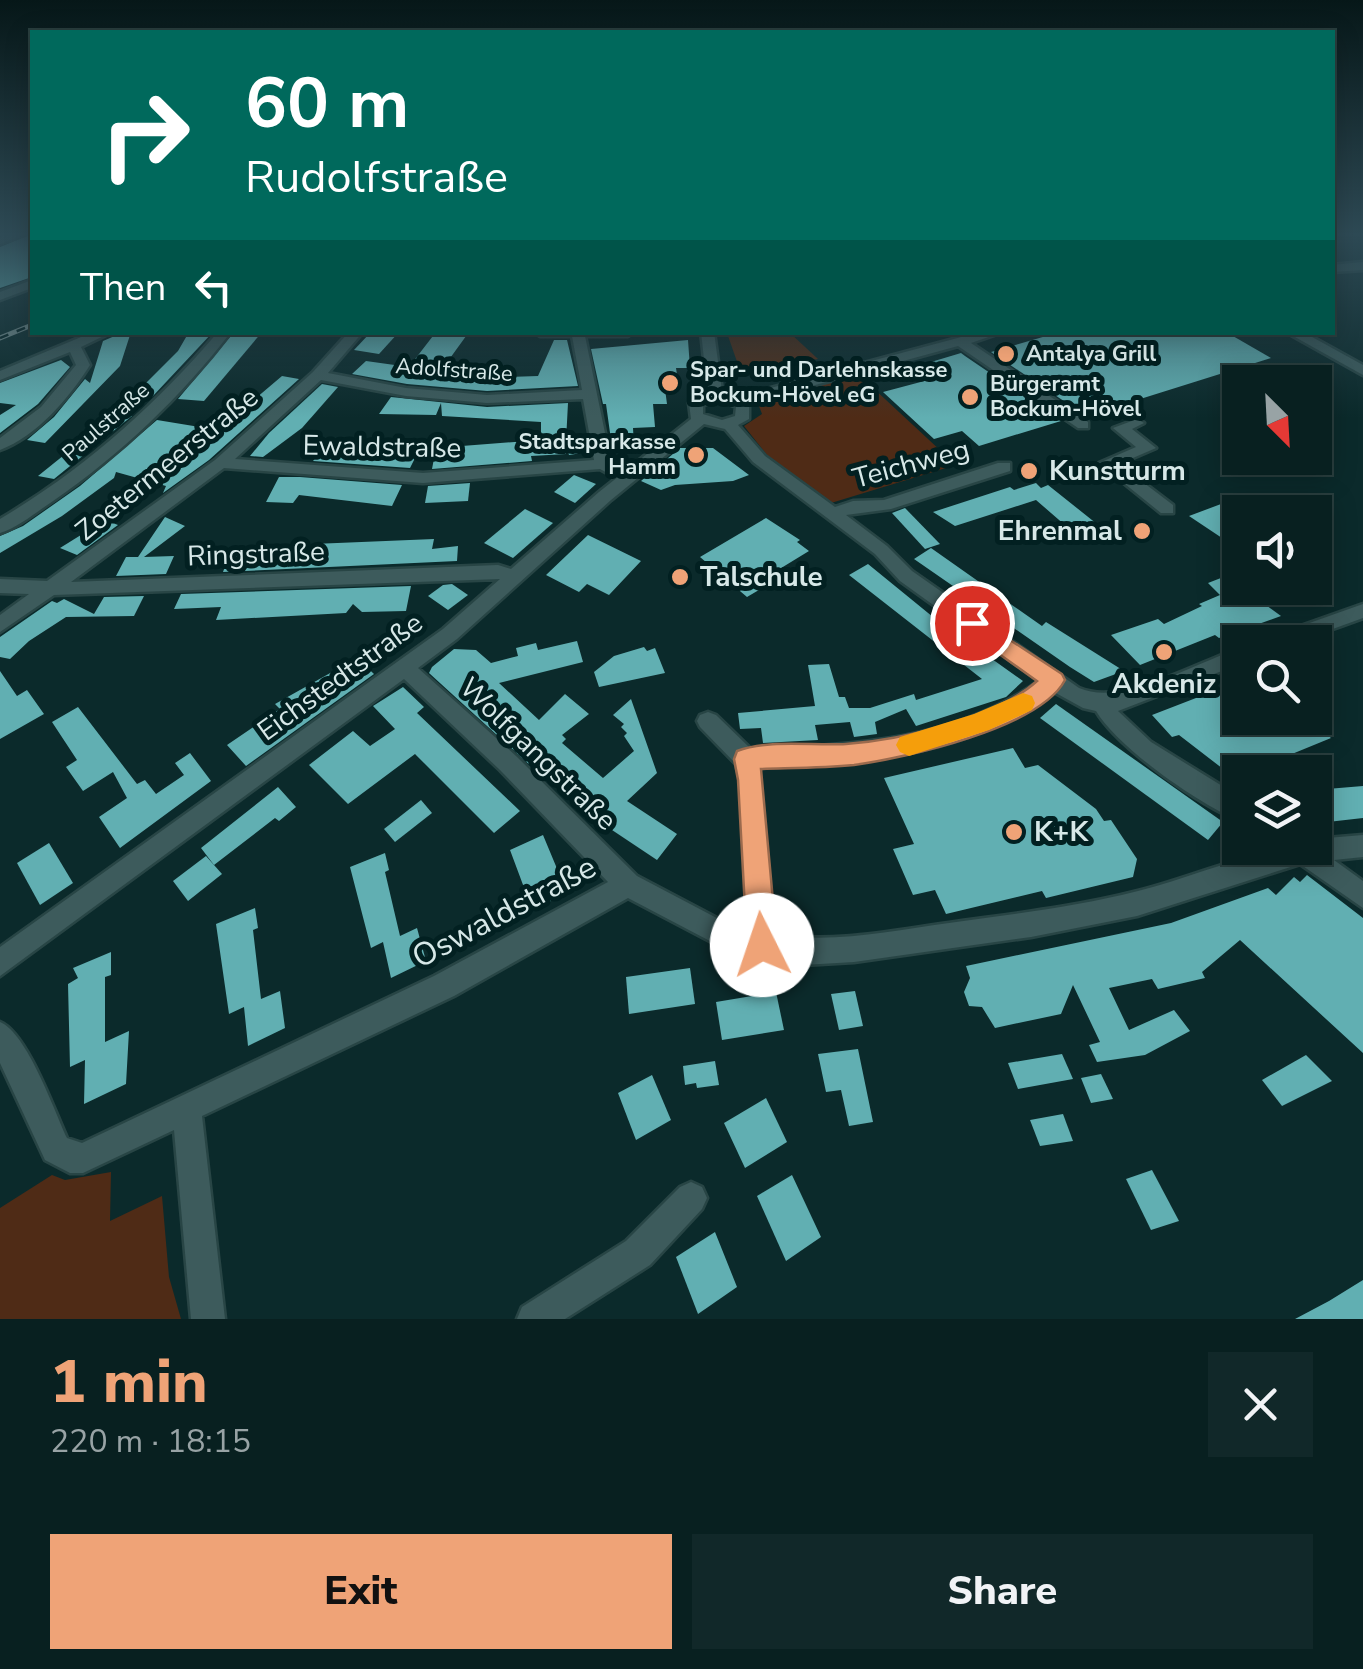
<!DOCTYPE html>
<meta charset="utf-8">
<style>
body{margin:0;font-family:"Nunito Sans",sans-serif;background:#112829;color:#f1f3f6;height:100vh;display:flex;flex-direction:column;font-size:38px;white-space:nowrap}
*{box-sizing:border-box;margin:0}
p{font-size:32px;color:#98a3a5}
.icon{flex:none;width:55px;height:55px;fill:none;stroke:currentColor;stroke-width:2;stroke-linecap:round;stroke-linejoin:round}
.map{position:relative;height:1319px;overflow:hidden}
.side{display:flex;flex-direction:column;background:#082020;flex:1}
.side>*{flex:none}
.banner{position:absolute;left:30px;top:30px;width:1305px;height:305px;border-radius:0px;box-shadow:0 5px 25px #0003,0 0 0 2px #293e3e;background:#00695c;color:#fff;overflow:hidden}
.needle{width:65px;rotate:156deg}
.fabs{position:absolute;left:1222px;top:365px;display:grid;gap:20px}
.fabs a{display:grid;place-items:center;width:110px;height:110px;border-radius:0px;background:#082020;box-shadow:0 5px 25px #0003,0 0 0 2px #293e3e;font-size:50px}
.pin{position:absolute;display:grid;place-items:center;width:85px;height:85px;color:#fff;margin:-42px;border:5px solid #fff;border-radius:50%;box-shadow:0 2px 10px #0007}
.me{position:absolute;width:110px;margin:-55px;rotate:356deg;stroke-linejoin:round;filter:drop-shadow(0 0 8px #0008)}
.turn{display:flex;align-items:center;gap:35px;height:210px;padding:0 50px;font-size:45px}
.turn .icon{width:130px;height:130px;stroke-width:2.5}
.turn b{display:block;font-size:70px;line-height:85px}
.then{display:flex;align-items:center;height:95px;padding:0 50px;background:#0003;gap:20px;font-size:38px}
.round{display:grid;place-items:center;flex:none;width:105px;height:105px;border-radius:0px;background:#112829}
.headline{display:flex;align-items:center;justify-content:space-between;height:170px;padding:0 50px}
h1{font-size:60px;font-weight:800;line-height:75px;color:#efa377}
.button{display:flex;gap:20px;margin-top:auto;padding:20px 50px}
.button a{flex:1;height:115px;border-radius:0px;background:#efa377;color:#111;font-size:40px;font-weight:800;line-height:115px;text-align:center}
.button a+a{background:#112829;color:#f1f3f6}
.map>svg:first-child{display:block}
.green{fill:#4f2b16}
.building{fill:#61afb2}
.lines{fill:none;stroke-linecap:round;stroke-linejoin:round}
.minor-casing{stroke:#284545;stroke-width:5}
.minor{fill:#3d5b5c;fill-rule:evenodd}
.rail-casing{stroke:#728a8a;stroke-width:5}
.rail{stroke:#022021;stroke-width:2.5;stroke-dasharray:9;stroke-linecap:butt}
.route{fill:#efa377;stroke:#9b6a4d;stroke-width:2.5}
.slow{fill:#f59e0b}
.poi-dot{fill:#efa377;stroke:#022021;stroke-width:4}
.labels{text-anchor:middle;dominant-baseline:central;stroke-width:10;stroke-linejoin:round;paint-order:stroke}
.far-poi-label{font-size:22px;font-weight:bold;fill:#d7e8e8;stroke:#022021;text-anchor:start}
.far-street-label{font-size:22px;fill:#d7e8e8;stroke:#022021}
.street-label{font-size:28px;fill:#d7e8e8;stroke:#022021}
.poi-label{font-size:28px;font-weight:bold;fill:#d7e8e8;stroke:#022021;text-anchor:start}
.near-street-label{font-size:32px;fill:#d7e8e8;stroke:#022021}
</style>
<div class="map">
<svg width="1363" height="1319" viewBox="0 0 1363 1319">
<rect width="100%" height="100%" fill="#0b2a2b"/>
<!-- green -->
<g class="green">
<polygon points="727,333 790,333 818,359 742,376"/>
<polygon points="857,373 956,465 831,503 767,455 744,426 762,414 757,401"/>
<polygon points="111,1172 110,1221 162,1196 169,1277 181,1319 0,1319 0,1208 52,1175 65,1180"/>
</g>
<!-- building -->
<g class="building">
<polygon points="32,234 32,277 0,288 0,247"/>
<polygon points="124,332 131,332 120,366 45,443 27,440 54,417 85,379 90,383 103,341"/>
<polygon points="189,332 213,332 152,397 133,396 178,351"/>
<polygon points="234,332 262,332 204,401 178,399"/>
<polygon points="371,332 399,332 379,354 354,350"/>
<polygon points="436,332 469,332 440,372 505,377 538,376 554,340 567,340 578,386 487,391 407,384 352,374 366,361 409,367"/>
<polygon points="1060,332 1226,332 1271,358 1086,416 991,352"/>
<polygon points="688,340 690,368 676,368 679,388 665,389 667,404 653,404 655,427 633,428 634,446 612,447 606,404 603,404 591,349"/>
<polygon points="961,353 965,356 1061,421 979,446 962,431 934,439 883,392 947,375 931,362"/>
<polygon points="61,360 70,367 38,404 0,433 0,415 16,405 0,403 0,383"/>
<polygon points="282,376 299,379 209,460 163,493 166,486 116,472 114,478 62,516 0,553 0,536 23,526 80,486 157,420 218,430"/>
<polygon points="322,384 338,387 302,428 263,457 250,456 269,433"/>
<polygon points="391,397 487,407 568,403 566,441 584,438 588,452 569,455 566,445 566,454 531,456 532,461 432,469 436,448 541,440 541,422 442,416 441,403 436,415 379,414"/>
<polygon points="115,414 132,416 54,479 38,476"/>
<polygon points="680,448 713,448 749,475 733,481 675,485 661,490 641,481"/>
<polygon points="322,450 335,451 417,454 410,468 313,461"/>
<polygon points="574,475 596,484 575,503 554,492"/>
<polygon points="279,477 300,477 402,485 392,506 299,495 293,503 266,502"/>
<polygon points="470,483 468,501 425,503 428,486"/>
<polygon points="1036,483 1041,488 1048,485 1107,532 1081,539 1036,500 955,526 933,512 1010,487 1014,490"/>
<polygon points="1245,495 1271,512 1240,512 1240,550 1189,516"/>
<polygon points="905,508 940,544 925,549 892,513"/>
<polygon points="525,509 553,523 513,558 484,543"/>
<polygon points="165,517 185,526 144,557 174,556 166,574 116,576 126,557 138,557"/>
<polygon points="766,518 800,540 797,542 809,551 773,573 779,578 747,597 700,557"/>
<polygon points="105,520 118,525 77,555 60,548"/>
<polygon points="588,535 641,561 609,595 587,584 579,592 546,575"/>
<polygon points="434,539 432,549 458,546 457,561 223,572 232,547 263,545 260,551 311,549 313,544"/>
<polygon points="931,548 1042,626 1046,622 1124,671 1094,682 1070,667 914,559"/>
<polygon points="868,564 933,617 1023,681 1006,697 916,726 906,709 875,722 877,734 854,737 850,722 815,725 818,740 763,743 761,728 740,729 738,713 815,706 808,665 829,664 839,697 845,697 849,708 870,708 914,694 916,700 982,679 849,575"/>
<polygon points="1226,576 1281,616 1219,638 1215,635 1140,665 1111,635 1158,619 1164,624 1202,606 1199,604 1220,595 1208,583"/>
<polygon points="452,584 468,595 448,610 428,596 443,585"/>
<polygon points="411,586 406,611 362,612 353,604 346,613 216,620 221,607 174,609 181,594"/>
<polygon points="144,596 134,616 66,617 29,641 10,659 0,657 0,637 52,601 57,603 64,599 94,614 104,597"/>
<polygon points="577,641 583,662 499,683 539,720 565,694 589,714 562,735 566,739 562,743 603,778 634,751 624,736 627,733 621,727 624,724 613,715 631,699 657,773 627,801 677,834 657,860 612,830 538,762 532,767 429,673 432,667 454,649 476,650 491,663 518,656 516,648 536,643 538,650"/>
<polygon points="644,647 647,651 655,648 665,673 599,687 594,672 614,656"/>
<polygon points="357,658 374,674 246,766 227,745 280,709 275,704"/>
<polygon points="0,671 17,696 27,690 44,714 0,739"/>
<polygon points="1240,681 1240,737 1289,718 1308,718 1331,738 1263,766 1274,772 1240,772 1240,782 1179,735 1172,737 1152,715"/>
<polygon points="403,687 424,707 417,713 520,811 494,833 415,754 348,804 309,765 353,731 370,746 395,729 373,706"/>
<polygon points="1056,704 1223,822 1208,840 1040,718"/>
<polygon points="78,707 137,784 145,780 156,794 184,775 175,763 190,753 211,781 120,848 99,817 127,798 113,772 83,791 66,767 77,760 52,722"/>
<polygon points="1013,748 1025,768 1038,765 1096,809 1104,821 1111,820 1137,859 1133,877 1046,898 1042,891 946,914 935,890 913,895 893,849 914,844 884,778"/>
<polygon points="1363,786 1363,818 1319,823 1315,817 1315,790"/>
<polygon points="278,787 296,807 279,821 275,818 214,865 201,848"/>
<polygon points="421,800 432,813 395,842 384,829"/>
<polygon points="543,835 563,883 547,890 551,901 532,909 510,850"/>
<polygon points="49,843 73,883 40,905 17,863"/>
<polygon points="385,853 389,870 385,872 400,936 417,928 426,961 391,978 383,942 371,948 350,867"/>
<polygon points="206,856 222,874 188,901 173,881"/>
<polygon points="1307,875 1363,918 1363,1053 1240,940 1202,972 1205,978 1158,989 1152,979 1109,988 1129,1030 1174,1010 1190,1031 1145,1055 1097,1062 1089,1045 1100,1042 1073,985 1061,1014 995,1028 982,1007 969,1006 964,992 970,978 966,966 1171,923 1268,888 1276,895 1294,877 1300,882"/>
<polygon points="255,908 258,928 253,930 261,999 280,991 285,1028 248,1046 244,1007 229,1014 216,924"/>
<polygon points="111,952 111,975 105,977 105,1042 129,1031 126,1084 84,1104 85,1060 70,1067 68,984 78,978 73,968"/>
<polygon points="690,968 695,1004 629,1014 626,977"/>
<polygon points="855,991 863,1026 839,1030 831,994"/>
<polygon points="776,992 784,1030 722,1040 716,1002"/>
<polygon points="858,1049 873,1122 849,1126 841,1090 826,1092 818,1054"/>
<polygon points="1062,1054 1073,1079 1018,1089 1008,1063"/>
<polygon points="1306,1055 1332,1081 1282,1106 1262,1080"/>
<polygon points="715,1061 719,1085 697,1088 696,1083 685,1085 683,1066"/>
<polygon points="1101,1074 1113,1099 1091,1103 1081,1078"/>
<polygon points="652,1075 671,1120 636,1140 618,1093"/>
<polygon points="766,1098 787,1142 745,1168 724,1123"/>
<polygon points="1063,1114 1073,1141 1040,1146 1030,1120"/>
<polygon points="1152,1170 1179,1221 1151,1230 1126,1179"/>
<polygon points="792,1175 821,1237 786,1261 757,1196"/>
<polygon points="715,1232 737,1287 698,1314 676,1257"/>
<polygon points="1363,1280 1363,1319 1295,1319 1329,1301"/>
</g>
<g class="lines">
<defs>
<g id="minor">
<polygon points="11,233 28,233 0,244 0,237"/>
<polygon points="1363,262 1363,270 1332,272 1332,265"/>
<polygon points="32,280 32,288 0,300 0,292"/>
<path d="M93,332H112L81,347L90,365C69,398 37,436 0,450V438L41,407L76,365L70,352L0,380V371Z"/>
<path d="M218,332H231C181,397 120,455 53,501C36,512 19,527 0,533V519C84,469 154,407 218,332Z"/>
<path d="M349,332H363L328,373L406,388L487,395L582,390L572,336H540L534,332H634L628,336H585L611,462L619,470L611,475L600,469L423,483L224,468L71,582L498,565L511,569L599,492L691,419L689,403L708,395L701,332H714L722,391L737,397L980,332H1003L971,343L1088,422V428H1078L958,346L749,403V419L738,425L765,456L835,507L853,501L884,500L998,463H1010V471L891,509L846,515L887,546L912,571L1079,688C1122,707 1196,663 1240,648V664L1118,711L1151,742L1240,797V821C1200,805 1118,748 1096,711L1083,708L1054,692C968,756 863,763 759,768L774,934C832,944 891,931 949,923C1012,914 1076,907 1138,891C1197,876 1253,848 1315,848V839L1363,835V857L1334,860L1363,881V908L1300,864L1137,916L1031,937L854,962L803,965L727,950L628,898L454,996L202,1116L225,1319H191L174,1130L83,1173H70L45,1160L0,1063V1022C27,1033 54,1110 67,1138L82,1143L434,976L608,882L500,770L404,679L0,976V947L443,629L500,579L54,595L0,632V615L29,594L0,593V579L47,581L215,460L313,372ZM321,380L406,396L487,403L583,399L594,460L423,473L235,459ZM720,400L736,407L735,416L722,420L703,414V405ZM704,424L725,429L753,462L875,554L900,581L1039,681C954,742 851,745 751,749L716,715L708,712L700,715L697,721L700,727L736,764L740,779L748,929L730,925L637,876L516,756L418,668L457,639L611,500Z"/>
<polygon points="1286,332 1303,332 1363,365 1363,375"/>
<polygon points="1137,419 1144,423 1132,429 1156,448 1119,464 1173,505 1173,513 1161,513 1099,463 1136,447 1113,428"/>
<polygon points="1363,604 1363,618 1297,642 1267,642 1270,637"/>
<polygon points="691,1182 702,1187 707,1198 702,1209 650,1265 565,1319 517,1319 522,1307 626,1241 680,1187"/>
</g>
</defs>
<!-- minor casing -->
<use href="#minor" class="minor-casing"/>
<!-- minor -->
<use href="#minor" class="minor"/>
<defs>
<polyline id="rail" points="0,338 32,325"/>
</defs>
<!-- rail casing -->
<use href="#rail" class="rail-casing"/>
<!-- rail -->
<use href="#rail" class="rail"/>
</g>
<!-- sky -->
<linearGradient id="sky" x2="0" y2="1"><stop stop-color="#061718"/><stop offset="0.56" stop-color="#2e4a55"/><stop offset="1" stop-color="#2e4a55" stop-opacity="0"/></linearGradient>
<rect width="1363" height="418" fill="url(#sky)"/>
<!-- route -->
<path class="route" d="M972,615L1062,674L1065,680C1040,728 905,758 854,765C824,768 792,768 761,769L777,945L772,955L762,960L751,955L747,945L738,780L734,759L737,751C769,739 812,746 846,744C901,740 996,718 1037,681L964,629L961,623L964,617Z"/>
<!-- slow -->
<polygon class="slow" points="1023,693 1032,696 1035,703 1032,710 989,730 909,756 900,752 896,745 900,737 974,714"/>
<!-- markers -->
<g class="poi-dot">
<circle cx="1006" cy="354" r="10"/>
<circle cx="670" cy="383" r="10"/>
<circle cx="970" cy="397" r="10"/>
<circle cx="696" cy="455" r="10"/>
<circle cx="1029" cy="471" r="10"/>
<circle cx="1142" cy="531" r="10"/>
<circle cx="680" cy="577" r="10"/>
<circle cx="1164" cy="652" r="10"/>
<circle cx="1014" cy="832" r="10"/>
</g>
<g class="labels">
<!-- far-poi labels -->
<g class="far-poi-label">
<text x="1026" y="354">Antalya Grill</text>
<text x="690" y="370">Spar- und Darlehnskasse<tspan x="690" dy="25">Bockum-Hövel eG</tspan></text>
<text x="990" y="384">Bürgeramt<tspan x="990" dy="25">Bockum-Hövel</tspan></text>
<text x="676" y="442" text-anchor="end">Stadtsparkasse<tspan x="676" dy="25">Hamm</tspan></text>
</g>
<!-- far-street labels -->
<g class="far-street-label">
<text transform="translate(454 370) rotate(4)">Adolfstraße</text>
<text transform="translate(106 422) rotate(-41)">Paulstraße</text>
</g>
<!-- street labels -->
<g class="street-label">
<text transform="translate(382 447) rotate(1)">Ewaldstraße</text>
<text transform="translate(167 464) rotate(-39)">Zoetermeerstraße</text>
<text transform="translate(911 464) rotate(-15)">Teichweg</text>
<text transform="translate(256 554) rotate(-2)">Ringstraße</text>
<text transform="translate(340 677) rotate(-36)">Eichstedtstraße</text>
<text transform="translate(538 754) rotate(44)">Wolfgangstraße</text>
</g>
<!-- poi labels -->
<g class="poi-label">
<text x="1049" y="471">Kunstturm</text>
<text x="1122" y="531" text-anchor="end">Ehrenmal</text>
<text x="700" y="577">Talschule</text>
<text x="1164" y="684" text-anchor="middle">Akdeniz</text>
<text x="1034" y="832">K+K</text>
</g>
<!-- near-street labels -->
<g class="near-street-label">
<text transform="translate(504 912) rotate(-28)">Oswaldstraße</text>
</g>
</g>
</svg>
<div class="fabs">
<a><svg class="needle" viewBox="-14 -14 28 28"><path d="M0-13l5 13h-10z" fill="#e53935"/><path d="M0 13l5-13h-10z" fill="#98a3a5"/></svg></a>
<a><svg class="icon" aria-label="sound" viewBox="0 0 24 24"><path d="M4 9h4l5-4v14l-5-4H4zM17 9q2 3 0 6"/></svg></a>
<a><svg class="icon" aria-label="search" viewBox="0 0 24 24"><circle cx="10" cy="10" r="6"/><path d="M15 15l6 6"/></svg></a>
<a><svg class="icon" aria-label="layers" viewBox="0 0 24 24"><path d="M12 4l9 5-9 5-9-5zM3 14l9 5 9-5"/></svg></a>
</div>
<div class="pin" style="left:972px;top:623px;background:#d93025"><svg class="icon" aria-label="arrive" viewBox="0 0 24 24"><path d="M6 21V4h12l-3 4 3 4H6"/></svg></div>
<svg class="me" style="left:762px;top:945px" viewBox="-20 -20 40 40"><circle r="19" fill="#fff"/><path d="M0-13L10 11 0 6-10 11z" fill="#efa377"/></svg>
<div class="banner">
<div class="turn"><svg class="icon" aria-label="right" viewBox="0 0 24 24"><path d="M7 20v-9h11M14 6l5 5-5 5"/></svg><div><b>60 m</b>Rudolfstraße</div></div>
<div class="then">Then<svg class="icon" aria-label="left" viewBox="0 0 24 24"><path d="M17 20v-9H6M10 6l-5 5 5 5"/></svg></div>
</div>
</div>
<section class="side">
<div class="headline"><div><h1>1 min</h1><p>220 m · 18:15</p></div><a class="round"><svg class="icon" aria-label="close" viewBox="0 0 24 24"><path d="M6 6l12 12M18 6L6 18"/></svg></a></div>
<div class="button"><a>Exit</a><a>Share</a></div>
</section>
